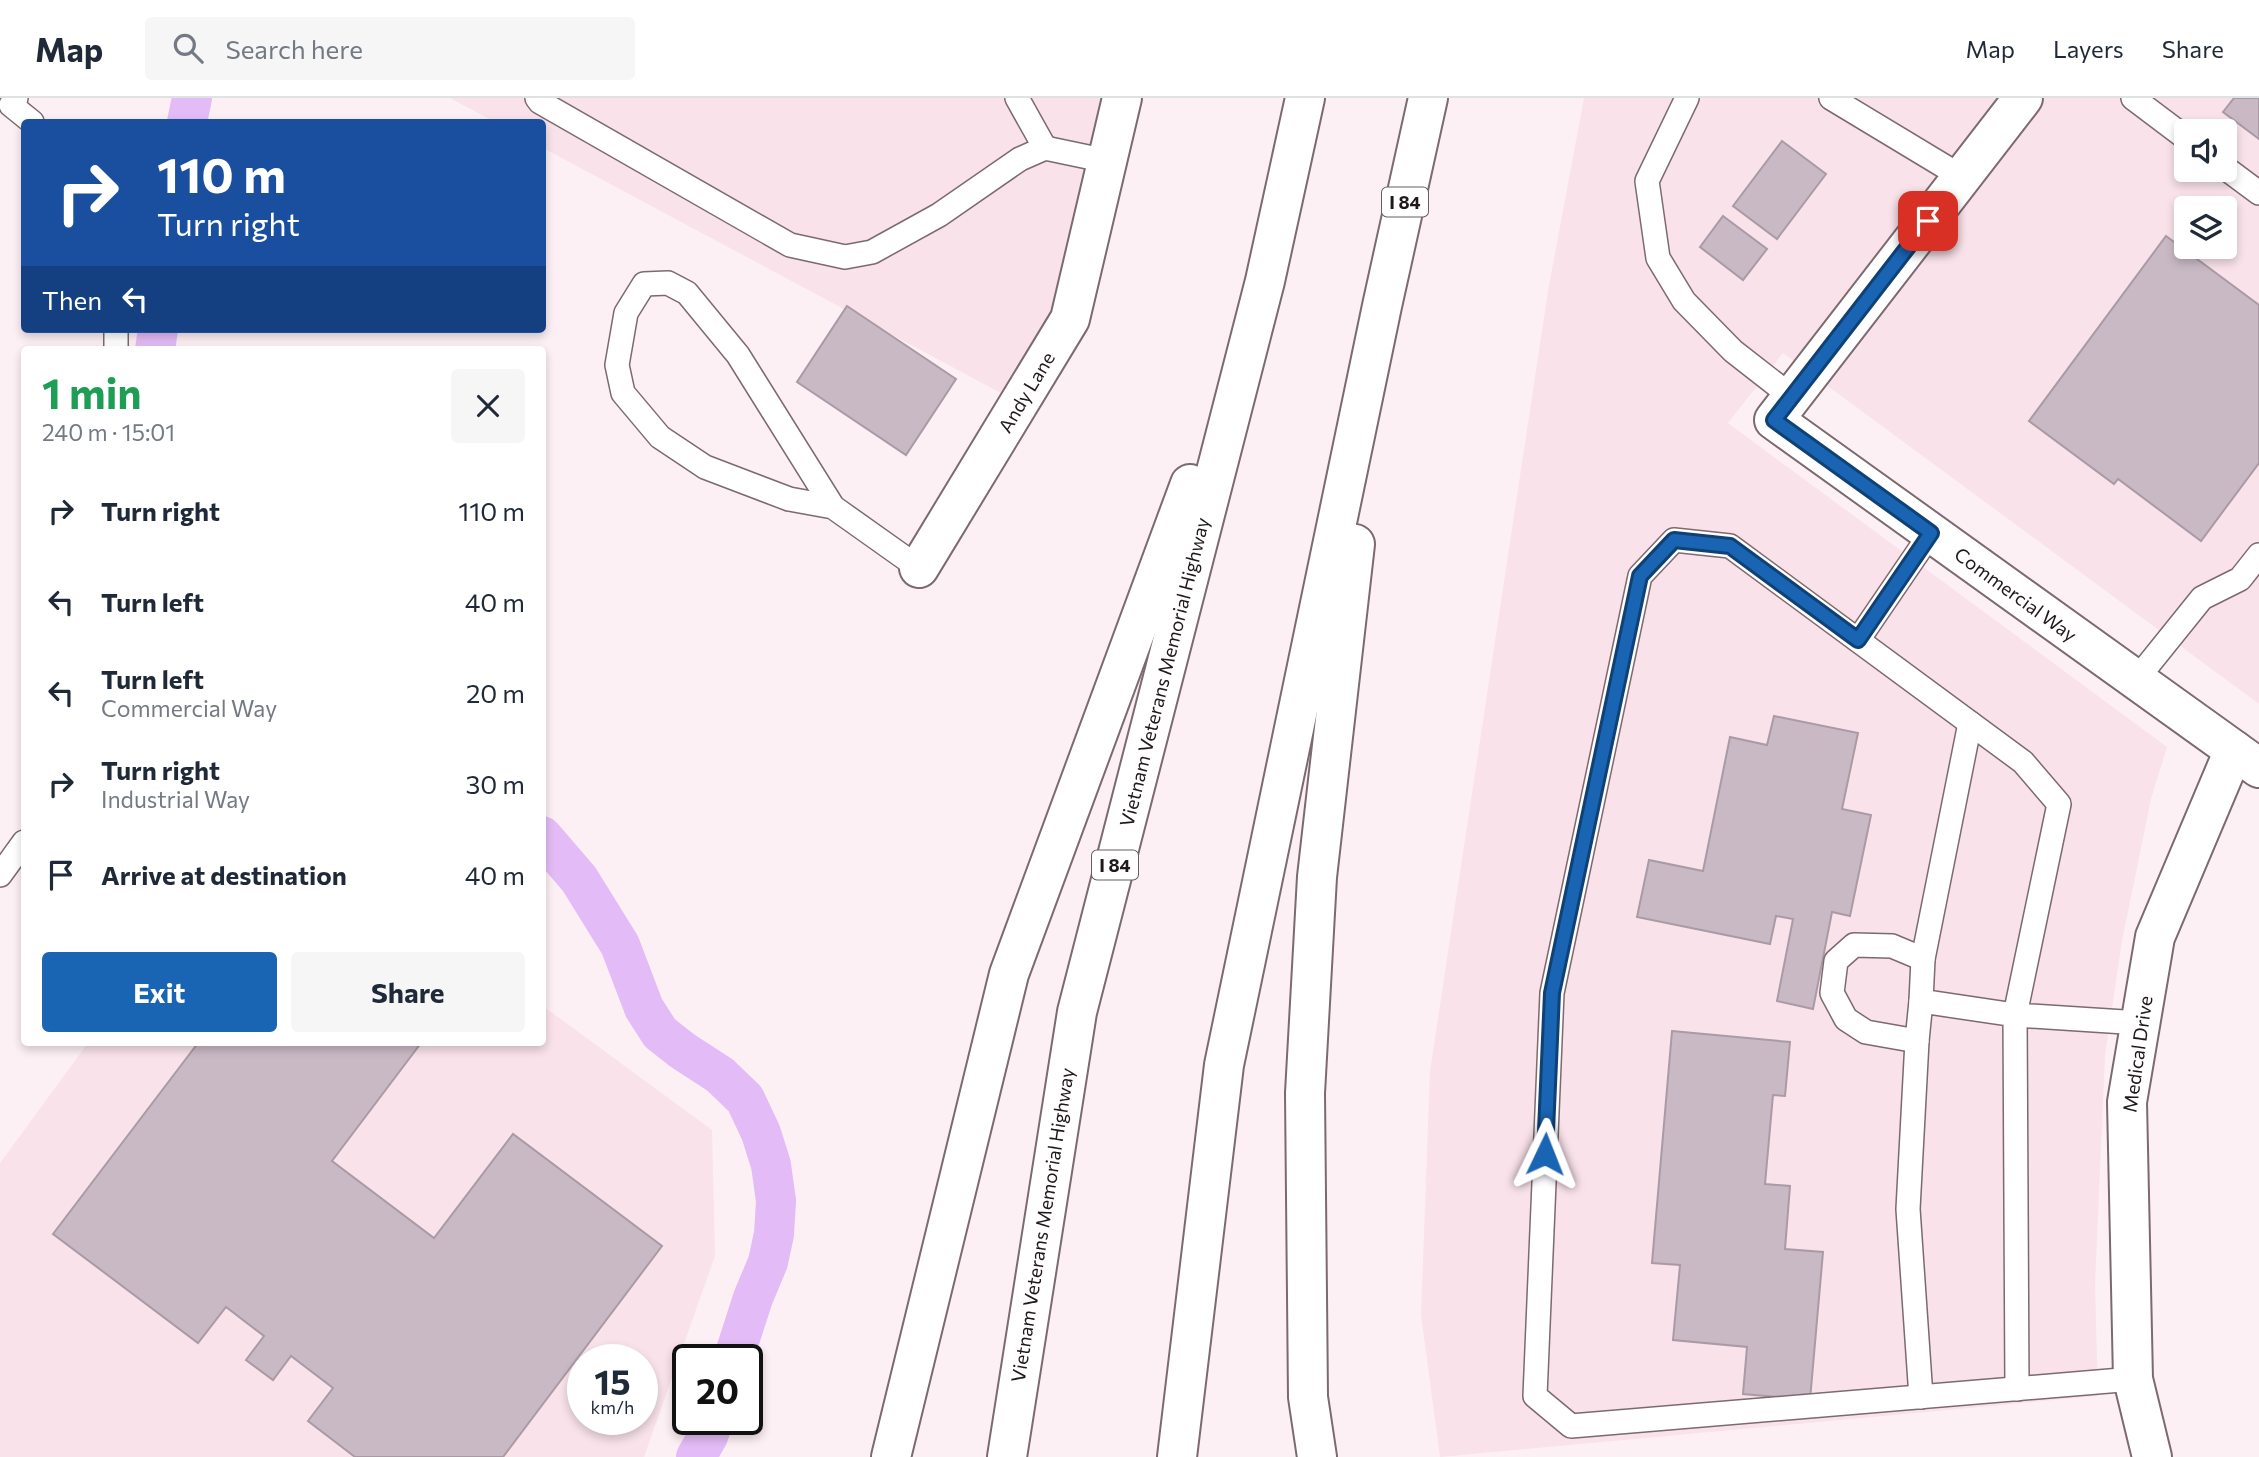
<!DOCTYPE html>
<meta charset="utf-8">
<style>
body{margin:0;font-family:Commissioner,sans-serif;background:#f6f6f7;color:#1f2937;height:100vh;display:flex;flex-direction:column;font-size:26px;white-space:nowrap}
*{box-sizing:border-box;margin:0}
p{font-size:23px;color:#747a83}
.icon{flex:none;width:38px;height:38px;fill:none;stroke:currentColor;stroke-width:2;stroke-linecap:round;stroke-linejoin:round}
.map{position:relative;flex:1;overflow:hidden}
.drawer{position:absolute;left:21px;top:248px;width:525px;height:700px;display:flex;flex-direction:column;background:#fff;border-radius:7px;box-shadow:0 4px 10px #0003}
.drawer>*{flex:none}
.top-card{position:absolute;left:21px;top:21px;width:525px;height:214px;border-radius:7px;box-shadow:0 4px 10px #0003;background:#1a4fa0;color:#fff;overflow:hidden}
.buttons{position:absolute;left:2174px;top:21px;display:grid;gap:14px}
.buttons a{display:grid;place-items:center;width:63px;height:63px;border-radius:7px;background:#fff;box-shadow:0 4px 10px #0003;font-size:35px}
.speed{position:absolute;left:567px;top:1246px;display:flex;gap:14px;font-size:35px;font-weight:700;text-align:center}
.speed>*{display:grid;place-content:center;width:91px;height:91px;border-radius:50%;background:#fff;box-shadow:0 4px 10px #0003;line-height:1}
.speed small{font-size:18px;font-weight:400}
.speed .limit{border:4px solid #111;border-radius:10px;background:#fff;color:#111}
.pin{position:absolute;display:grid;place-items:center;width:60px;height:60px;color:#fff;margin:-30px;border-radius:14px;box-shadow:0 4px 10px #0006}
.me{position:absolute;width:77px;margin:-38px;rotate:2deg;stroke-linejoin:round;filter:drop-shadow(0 0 5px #0008)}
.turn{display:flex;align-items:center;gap:24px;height:147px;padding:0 21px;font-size:32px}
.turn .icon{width:91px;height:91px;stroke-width:2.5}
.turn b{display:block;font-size:49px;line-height:60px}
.then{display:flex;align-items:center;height:66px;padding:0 21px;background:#0003;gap:14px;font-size:26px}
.round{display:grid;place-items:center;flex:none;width:74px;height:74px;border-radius:7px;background:#f6f6f7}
.headline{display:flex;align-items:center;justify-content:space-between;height:119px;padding:0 21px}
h1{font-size:42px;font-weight:700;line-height:52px;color:#1e9e55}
.primary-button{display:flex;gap:14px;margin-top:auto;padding:14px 21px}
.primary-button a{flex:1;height:80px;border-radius:7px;background:#1964b3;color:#fff;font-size:28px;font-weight:700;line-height:80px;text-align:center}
.primary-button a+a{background:#f6f6f7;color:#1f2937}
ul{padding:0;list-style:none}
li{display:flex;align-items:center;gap:21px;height:91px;padding:0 21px}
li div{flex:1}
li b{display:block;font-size:26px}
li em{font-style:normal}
header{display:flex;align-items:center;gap:42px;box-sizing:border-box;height:98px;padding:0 35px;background:#fff;border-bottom:2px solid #e0e1e3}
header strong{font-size:33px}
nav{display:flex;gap:38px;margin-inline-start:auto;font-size:24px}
.search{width:490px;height:63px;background:#f6f6f7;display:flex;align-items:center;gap:18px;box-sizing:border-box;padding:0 24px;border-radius:7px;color:#747a83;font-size:26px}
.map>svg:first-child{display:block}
.built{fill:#f9e2e9;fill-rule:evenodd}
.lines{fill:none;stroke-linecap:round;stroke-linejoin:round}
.canal{stroke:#e3bbf6;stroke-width:40}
.building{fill:#c9b9c5;stroke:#aa9aa5;stroke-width:2}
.service-casing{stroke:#7c6a70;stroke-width:26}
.minor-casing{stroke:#7c6a70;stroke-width:42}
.motorway-casing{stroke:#7c6a70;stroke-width:42}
.service{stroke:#fff;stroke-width:23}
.minor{stroke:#fff;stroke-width:38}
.motorway{stroke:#fff;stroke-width:38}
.route-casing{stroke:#104174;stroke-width:18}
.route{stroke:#1964b3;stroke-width:12}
.labels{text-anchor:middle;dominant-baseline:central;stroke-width:7;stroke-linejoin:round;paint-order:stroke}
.shield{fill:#fff;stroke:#635e5f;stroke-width:2}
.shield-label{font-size:18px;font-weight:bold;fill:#20191b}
.street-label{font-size:19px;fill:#20191b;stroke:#fff}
</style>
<header>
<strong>Map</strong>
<div class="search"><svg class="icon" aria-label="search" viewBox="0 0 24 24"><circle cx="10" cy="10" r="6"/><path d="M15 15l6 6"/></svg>Search here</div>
<nav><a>Map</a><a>Layers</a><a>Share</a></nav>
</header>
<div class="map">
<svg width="2259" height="1359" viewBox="0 0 2259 1359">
<rect width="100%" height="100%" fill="#fdf0f4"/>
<!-- built -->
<g class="built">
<polygon points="450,0 1110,0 1025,308 543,50 542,24 495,24"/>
<path d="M1584,0H2259V606L1783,255L1728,325L2167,649L2151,701L2122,843L2105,958L2095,1186L2098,1298L1440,1359L1421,1217L1430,973L1548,193ZM2186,33H2224V72H2186ZM2186,110H2224V149H2186Z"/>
<path d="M543,908L712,1032L715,1158L644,1359H0V1065L88,945H542ZM583,1262H642V1321H583Z"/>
</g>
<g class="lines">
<!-- canal -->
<g class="canal">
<polyline points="187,24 192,0"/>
<polyline points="155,252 158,231"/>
<polyline points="542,738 579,781 620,847 644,910 660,935 683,953 720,977 745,1001 761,1035 771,1067 776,1103 774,1136 768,1164 753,1200 733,1262"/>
<polyline points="696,1359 708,1338 714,1321"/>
</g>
</g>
<!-- building -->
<g class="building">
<polygon points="2234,0 2259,0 2259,41 2223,14"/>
<polygon points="1782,43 1826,76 1777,141 1733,108"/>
<polygon points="1723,118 1767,151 1743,182 1700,149"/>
<polygon points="2166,138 2259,207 2259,365 2201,443 2118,381 2114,386 2029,323"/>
<polygon points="847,208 956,281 906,357 797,284"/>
<polygon points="1774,618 1858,635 1842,711 1871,717 1850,818 1832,814 1813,911 1777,903 1793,821 1776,818 1770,846 1637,819 1649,762 1703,773 1730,639 1767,647"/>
<polygon points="1672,933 1790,944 1785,998 1773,997 1765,1086 1790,1088 1785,1151 1823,1154 1810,1302 1743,1296 1747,1249 1673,1242 1680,1167 1652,1165"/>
<polygon points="198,945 421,945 332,1063 434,1140 513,1036 662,1148 503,1359 355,1359 308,1323 333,1290 291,1258 273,1282 246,1262 264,1238 226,1209 198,1245 53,1136"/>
</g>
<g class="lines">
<defs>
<g id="service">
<polyline points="16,0 11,7 32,24"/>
<polyline points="537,0 540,4 790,147 845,159 872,154 939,117 1020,61 1045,50 1107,63"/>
<polyline points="1017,0 1045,50"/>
<polyline points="1687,0 1647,83 1658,160 1684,203 1733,253 1792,299"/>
<polyline points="1831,0 1962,79"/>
<polyline points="2133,0 2186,40"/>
<polyline points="2224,69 2259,95"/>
<polyline points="116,252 116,231"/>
<polyline points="833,409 789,401 705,369 660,339 623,295 617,267 626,215 644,186 668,185 687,195 738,257 833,409 919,470"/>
<polyline points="1858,542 1931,435"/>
<polyline points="2136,582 2202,500 2240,481 2259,457"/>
<polyline points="1970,625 1923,861 1892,848 1854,847 1836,863 1832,895 1846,921 1866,934 1917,943 1921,903 2015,917 2017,1291"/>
<polyline points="0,777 24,744"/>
<polyline points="1921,903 1923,861"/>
<polyline points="1917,943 1908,1111 1921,1299"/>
<polyline points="2133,1281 1571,1328 1535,1298 1552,895 1640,478 1674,442 1730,448 2023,664 2059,706 2015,917 2140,925"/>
</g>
<g id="minor">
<polyline points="2023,0 1774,322 2259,670"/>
<polyline points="919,470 1070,221 1122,0"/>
<polyline points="2152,1359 2133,1281 2127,1004 2155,839 2234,652"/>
</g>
<g id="motorway">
<polyline points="891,1359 1009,876 1190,386"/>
<polyline points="1007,1359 1077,914 1265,183 1305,0"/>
<polyline points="1177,1359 1224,967 1382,208 1428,0"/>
<polyline points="1317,1359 1308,1299 1305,995 1317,779 1355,446"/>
</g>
</defs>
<!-- service casing -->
<use href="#service" class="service-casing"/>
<!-- minor casing -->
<use href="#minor" class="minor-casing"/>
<!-- motorway casing -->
<use href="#motorway" class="motorway-casing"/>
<!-- service -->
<use href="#service" class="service"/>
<!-- minor -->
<use href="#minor" class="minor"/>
<!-- motorway -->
<use href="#motorway" class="motorway"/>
</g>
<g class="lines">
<defs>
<polyline id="route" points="1545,1056 1552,895 1640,478 1674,442 1730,448 1858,542 1931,435 1774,322 1928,123"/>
</defs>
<!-- route casing -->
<use href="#route" class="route-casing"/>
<!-- route -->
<use href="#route" class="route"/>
</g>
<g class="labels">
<!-- shield labels -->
<g class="shield">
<rect x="1382" y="89.5" width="46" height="29" rx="5"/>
<rect x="1092" y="752.5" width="46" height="29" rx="5"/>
</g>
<g class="shield-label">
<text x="1405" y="104">I 84</text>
<text x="1115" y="767">I 84</text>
</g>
<!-- street labels -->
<g class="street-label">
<text transform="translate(1026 294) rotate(-59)">Andy Lane</text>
<text transform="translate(2016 496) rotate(36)">Commercial Way</text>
<text transform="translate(1164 574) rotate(-76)">Vietnam Veterans Memorial Highway</text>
<text transform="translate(2137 956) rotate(-82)">Medical Drive</text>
<text transform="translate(1042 1127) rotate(-81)">Vietnam Veterans Memorial Highway</text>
</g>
</g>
</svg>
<div class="buttons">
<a><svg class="icon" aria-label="sound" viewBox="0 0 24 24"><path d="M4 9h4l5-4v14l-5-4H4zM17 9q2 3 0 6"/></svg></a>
<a><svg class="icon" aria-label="layers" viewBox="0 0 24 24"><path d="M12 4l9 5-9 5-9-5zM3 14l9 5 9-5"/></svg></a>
</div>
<div class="speed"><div>15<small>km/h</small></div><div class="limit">20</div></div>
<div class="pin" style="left:1928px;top:123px;background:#d93025"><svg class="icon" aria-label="arrive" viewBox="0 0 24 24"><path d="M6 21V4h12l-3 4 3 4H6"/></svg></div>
<svg class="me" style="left:1545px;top:1056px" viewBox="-20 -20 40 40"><path d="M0-17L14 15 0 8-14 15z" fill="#1964b3" stroke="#fff" stroke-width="4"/></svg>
<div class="top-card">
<div class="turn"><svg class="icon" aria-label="right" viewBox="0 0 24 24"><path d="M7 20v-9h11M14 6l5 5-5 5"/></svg><div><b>110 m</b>Turn right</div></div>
<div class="then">Then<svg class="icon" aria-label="left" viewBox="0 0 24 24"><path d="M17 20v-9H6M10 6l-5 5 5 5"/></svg></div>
</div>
<section class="drawer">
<div class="headline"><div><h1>1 min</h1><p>240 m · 15:01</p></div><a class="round"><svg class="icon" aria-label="close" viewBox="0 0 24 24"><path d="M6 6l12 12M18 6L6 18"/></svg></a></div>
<ul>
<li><svg class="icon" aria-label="right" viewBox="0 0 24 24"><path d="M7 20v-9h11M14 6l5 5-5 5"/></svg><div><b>Turn right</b></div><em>110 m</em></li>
<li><svg class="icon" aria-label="left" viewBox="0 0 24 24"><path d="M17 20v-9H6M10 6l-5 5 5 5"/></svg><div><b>Turn left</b></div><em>40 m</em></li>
<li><svg class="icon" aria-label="left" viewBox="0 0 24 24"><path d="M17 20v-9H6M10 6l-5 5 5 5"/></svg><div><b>Turn left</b><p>Commercial Way</p></div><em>20 m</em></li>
<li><svg class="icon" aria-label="right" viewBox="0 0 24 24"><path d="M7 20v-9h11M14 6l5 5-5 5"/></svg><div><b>Turn right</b><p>Industrial Way</p></div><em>30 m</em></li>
<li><svg class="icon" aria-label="arrive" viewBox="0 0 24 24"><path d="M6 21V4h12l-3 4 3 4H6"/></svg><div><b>Arrive at destination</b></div><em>40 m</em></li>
</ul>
<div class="primary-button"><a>Exit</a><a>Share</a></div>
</section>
</div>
